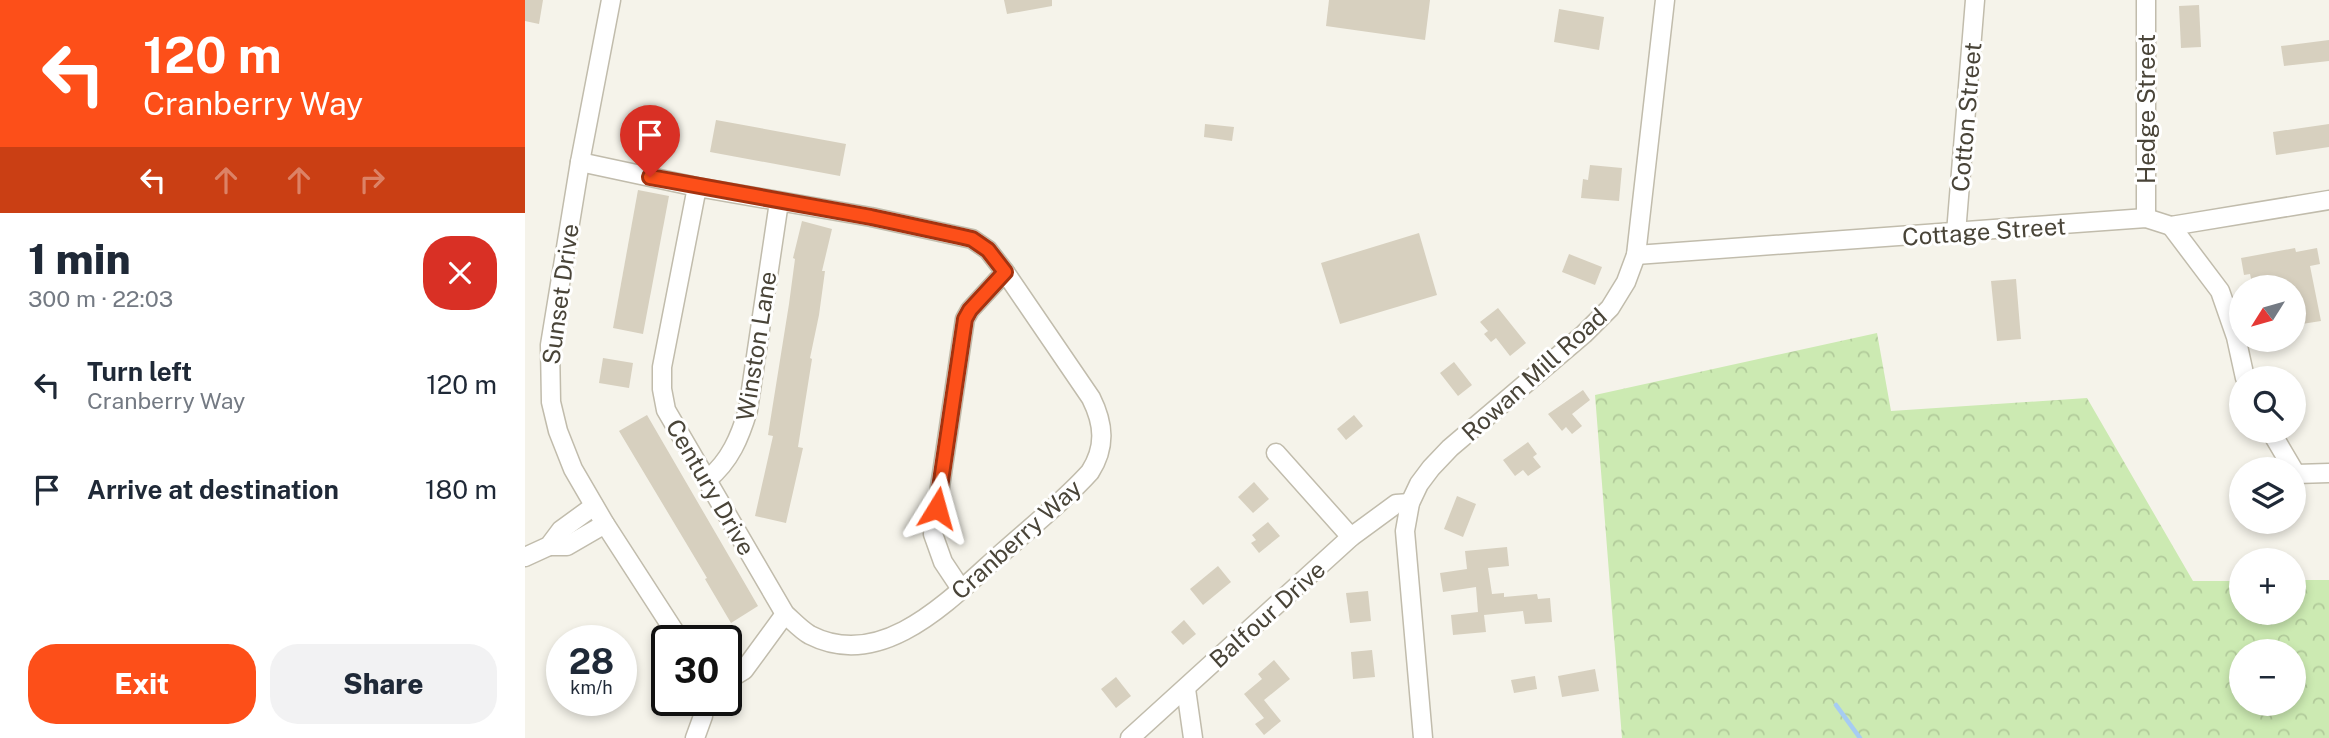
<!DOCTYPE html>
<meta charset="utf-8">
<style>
body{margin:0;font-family:"Public Sans",sans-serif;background:#f2f2f3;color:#1f2937;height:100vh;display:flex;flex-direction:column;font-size:26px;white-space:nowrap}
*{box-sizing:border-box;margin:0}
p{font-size:23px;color:#747a83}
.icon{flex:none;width:38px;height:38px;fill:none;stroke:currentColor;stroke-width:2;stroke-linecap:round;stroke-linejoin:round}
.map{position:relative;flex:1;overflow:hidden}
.details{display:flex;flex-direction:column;background:#fff;width:525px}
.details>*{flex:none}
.top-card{background:#fd4f19;color:#fff;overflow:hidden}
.needle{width:46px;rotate:233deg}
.controls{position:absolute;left:1704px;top:275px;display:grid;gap:14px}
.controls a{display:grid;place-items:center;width:77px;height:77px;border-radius:50%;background:#fff;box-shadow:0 4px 10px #0003;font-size:35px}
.speed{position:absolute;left:21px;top:625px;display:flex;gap:14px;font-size:35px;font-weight:700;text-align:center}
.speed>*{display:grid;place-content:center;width:91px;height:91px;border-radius:50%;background:#fff;box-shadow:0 4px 10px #0003;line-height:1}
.speed small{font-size:18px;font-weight:400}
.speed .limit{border:4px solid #111;border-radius:10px;background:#fff;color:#111}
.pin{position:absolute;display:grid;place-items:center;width:60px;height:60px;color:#fff;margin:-72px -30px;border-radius:50% 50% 50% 0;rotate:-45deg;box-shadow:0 0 7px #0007}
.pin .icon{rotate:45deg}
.me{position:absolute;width:77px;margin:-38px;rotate:8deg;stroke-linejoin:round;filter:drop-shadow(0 0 5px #0008)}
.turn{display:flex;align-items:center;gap:24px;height:147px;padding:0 28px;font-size:32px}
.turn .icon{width:91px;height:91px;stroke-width:2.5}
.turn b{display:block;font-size:49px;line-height:60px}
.lanes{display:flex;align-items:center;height:66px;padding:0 28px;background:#0003;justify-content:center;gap:35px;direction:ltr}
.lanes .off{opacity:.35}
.round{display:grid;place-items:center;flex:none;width:74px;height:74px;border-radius:28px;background:#f2f2f3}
.summary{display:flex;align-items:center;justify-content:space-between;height:119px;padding:0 28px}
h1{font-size:42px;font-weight:800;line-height:52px}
.primary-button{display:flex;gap:14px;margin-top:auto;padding:14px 28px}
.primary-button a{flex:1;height:80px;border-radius:28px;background:#fd4f19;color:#fff;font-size:28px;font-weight:800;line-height:80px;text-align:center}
.primary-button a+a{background:#f2f2f3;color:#1f2937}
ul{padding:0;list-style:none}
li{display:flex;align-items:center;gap:21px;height:105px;padding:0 28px}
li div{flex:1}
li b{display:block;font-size:26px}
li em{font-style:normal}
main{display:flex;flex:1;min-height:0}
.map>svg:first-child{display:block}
.forest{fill:url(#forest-crowns);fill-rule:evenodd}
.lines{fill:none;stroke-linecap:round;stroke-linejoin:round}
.stream{stroke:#a6ccf2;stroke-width:4.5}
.building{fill:#d7d0bf}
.minor-casing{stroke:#c1bcac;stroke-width:21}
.minor{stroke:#fff;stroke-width:18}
.route-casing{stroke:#a43310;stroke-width:18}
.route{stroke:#fd4f19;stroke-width:12}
.labels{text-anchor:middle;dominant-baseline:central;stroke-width:6;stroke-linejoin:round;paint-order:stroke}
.street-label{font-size:24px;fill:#494438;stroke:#fff}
</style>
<main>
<section class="details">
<div class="top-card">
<div class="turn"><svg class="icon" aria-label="left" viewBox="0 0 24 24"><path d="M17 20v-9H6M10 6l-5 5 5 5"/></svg><div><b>120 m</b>Cranberry Way</div></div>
<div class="lanes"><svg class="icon" aria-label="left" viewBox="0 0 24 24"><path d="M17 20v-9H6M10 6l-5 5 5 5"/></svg><svg class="icon off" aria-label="ahead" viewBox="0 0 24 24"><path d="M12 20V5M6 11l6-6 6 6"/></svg><svg class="icon off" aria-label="ahead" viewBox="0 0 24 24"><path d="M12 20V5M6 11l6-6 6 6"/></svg><svg class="icon off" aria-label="right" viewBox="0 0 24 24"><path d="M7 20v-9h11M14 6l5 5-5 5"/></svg></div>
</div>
<div class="summary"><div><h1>1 min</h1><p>300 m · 22:03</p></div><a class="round" style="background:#d93025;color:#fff"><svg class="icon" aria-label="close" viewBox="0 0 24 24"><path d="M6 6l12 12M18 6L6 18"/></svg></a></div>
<ul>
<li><svg class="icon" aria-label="left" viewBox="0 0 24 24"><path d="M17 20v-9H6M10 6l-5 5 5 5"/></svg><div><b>Turn left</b><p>Cranberry Way</p></div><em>120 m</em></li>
<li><svg class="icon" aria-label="arrive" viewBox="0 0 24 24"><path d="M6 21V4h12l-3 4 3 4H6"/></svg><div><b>Arrive at destination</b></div><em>180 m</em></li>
</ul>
<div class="primary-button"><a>Exit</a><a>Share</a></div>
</section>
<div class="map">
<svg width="1804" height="738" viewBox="0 0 1804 738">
<defs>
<pattern id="forest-crowns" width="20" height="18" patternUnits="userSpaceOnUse" patternTransform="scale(1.75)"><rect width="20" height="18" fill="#cceab2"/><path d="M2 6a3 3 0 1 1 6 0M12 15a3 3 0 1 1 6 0" fill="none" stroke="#b1ca9a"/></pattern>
</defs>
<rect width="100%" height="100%" fill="#f5f3ea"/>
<!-- forest -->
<path class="forest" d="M1352,333L1366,411L1562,398L1668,581H1717V612H1769V580H1804V738H1097L1070,395ZM1717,651H1769V704H1717Z"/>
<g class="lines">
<!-- stream -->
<polyline class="stream" points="1311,705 1335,738"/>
</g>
<!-- building -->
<g class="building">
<polygon points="0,0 18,0 14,24 0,21"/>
<polygon points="479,0 527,0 527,6 482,14"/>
<polygon points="804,0 905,0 900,40 801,26"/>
<polygon points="1674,5 1676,47 1656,48 1654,6"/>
<polygon points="1034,9 1079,17 1074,50 1029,42"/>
<polygon points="1804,40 1804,61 1759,66 1756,46"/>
<polygon points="191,120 321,144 315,176 185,152"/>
<polygon points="680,124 709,127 707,141 679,137"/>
<polygon points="1804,124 1804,147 1751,155 1748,132"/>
<polygon points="1065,165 1097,168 1094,201 1056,198 1058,179 1063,180"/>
<polygon points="113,190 144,196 118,334 88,328"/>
<polygon points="277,221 307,229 297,271 300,271 294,315 285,358 287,359 273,447 278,448 261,523 230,516 248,436 243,435 264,304 270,259 268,258"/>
<polygon points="894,233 912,295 815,324 796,263"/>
<polygon points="1770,248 1771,252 1792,248 1795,264 1785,266 1796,321 1777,324 1775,313 1769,315 1769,287 1728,287 1725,274 1719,275 1716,258"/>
<polygon points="1044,254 1077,267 1070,285 1037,272"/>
<polygon points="1491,279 1496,339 1472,341 1466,281"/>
<polygon points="973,308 1001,343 985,356 971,338 966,342 959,334 963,331 955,322"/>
<polygon points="78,358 108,363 104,388 74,383"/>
<polygon points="929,362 947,385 933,396 915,373"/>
<polygon points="1058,390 1065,400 1047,414 1057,426 1047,434 1041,427 1037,431 1023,414"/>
<polygon points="122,415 233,606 206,623 180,579 182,578 94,431"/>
<polygon points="829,415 838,426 821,440 812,429"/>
<polygon points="1003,442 1012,454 1008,457 1016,467 1003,476 998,470 990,476 978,460"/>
<polygon points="729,482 744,499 728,513 713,497"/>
<polygon points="932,496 951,504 938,537 919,529"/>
<polygon points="743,522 755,536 734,553 726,543 731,540 727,535"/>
<polygon points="982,547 984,566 963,568 967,594 979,593 979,597 1012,594 1013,599 1025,598 1027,622 1000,624 998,611 959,615 961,632 928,635 926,615 953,612 951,587 918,592 915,573 942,569 940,551"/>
<polygon points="693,566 706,582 678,605 665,589"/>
<polygon points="843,591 846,621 825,623 821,593"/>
<polygon points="659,620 671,634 658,645 646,632"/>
<polygon points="847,650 850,677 828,679 826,652"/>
<polygon points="749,660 765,679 739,700 756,721 739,735 730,724 739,718 719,694 737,679 733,674"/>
<polygon points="1070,669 1074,691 1037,697 1033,676"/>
<polygon points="1010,676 1012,689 989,693 986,680"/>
<polygon points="591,677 606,696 591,708 576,689"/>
</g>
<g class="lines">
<defs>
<g id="minor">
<polyline points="86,0 55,162 25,345 26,402 33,431 48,469 80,524 155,640"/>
<polyline points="1621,0 1621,218"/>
<path d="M55,162L172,187L346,217L447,239L463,250L480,272L566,398C579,424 581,447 565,472C539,501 507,526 478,552C428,596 359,673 285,635C276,630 268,621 260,614L141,410L137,389V367L172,187"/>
<polyline points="1646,226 1695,291 1711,337 1720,378"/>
<polyline points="1431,233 1450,0"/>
<polyline points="1111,255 1621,218 1646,226 1804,200"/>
<polyline points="1745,430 1768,469"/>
<polyline points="751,453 826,537"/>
<polyline points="1769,472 1771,474 1804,473"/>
<path d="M183,479C205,461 215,437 223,410L254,202"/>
<polyline points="24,546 42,546 80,524"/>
<polyline points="0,557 24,546 36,530 69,506"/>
<polyline points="436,589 418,562 408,534 440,319 445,310 480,272"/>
<polyline points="201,681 219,670 260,614"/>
<polyline points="661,689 668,738"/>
<polyline points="170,738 178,716 178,700"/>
<polyline points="605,738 826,537 871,504 885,503"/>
<polyline points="898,738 880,531 885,503 894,484 906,468 925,448 1059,334 1085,308 1101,282 1111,255 1140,0"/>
</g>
</defs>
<!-- minor casing -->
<use href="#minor" class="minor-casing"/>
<!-- minor -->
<use href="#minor" class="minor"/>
</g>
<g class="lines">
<defs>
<polyline id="route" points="125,177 346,217 434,236 447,239 463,250 480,272 445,310 440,319 412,508"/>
</defs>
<!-- route casing -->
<use href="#route" class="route-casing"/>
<!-- route -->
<use href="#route" class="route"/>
</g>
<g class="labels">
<!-- street labels -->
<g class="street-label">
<text transform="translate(1621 109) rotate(-90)">Hedge Street</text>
<text transform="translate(1441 117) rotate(-85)">Cotton Street</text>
<text transform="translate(1459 231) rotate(-4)">Cottage Street</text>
<text transform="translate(35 294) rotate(-82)">Sunset Drive</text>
<text transform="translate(231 346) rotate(-81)">Winston Lane</text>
<text transform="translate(1009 374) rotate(-42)">Rowan Mill Road</text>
<text transform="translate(186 487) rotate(60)">Century Drive</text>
<text transform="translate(491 539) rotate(-42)">Cranberry Way</text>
<text transform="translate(742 614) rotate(-42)">Balfour Drive</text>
</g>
</g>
</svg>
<div class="controls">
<a><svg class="needle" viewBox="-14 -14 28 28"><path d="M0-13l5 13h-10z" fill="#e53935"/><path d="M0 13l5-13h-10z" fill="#747a83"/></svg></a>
<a><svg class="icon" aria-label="search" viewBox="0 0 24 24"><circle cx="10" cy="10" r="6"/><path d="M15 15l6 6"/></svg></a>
<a><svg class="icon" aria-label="layers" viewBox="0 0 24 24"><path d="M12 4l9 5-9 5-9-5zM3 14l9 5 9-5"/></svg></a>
<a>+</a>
<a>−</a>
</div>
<div class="speed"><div>28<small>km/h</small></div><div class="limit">30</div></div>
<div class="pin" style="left:125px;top:177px;background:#d93025"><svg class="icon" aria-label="arrive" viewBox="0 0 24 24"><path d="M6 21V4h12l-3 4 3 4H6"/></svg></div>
<svg class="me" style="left:412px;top:508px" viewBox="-20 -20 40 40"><path d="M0-17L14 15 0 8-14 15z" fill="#fd4f19" stroke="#fff" stroke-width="4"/></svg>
</div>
</main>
